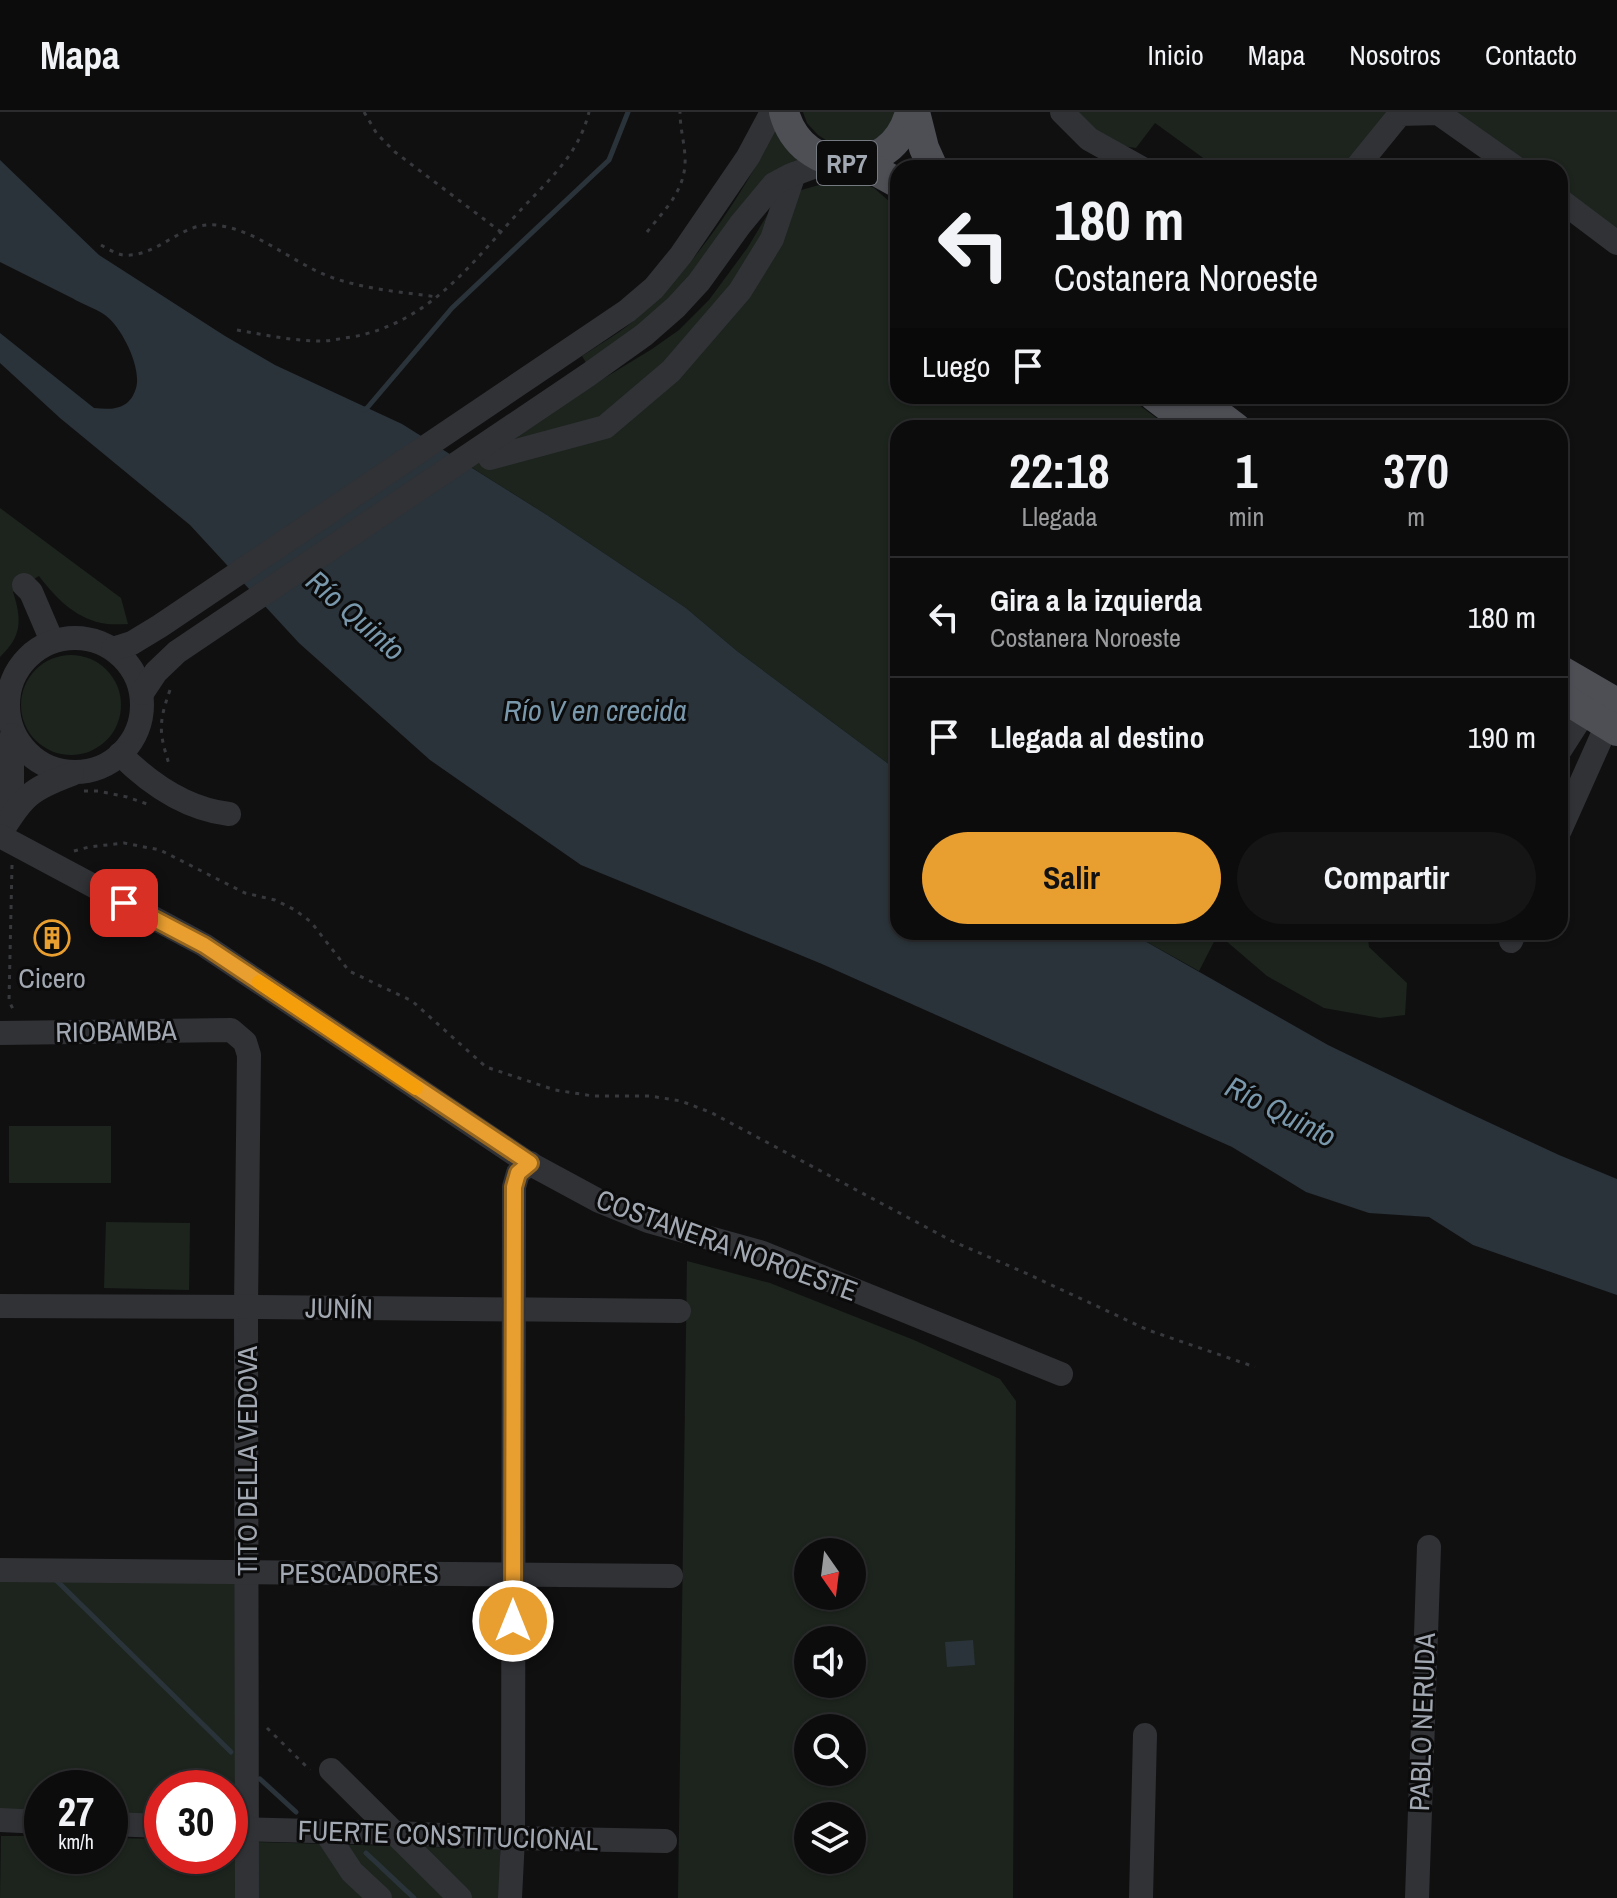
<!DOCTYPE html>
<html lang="es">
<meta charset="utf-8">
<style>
body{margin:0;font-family:"Archivo Narrow",sans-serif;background:#151516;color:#f1f3f6;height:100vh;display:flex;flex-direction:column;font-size:30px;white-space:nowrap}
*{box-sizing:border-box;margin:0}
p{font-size:26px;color:#9a9b9d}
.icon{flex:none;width:44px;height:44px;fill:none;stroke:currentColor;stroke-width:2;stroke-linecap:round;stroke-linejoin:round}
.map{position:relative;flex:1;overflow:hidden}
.details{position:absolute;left:890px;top:308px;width:678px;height:520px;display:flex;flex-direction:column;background:#0c0c0d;border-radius:24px;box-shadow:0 2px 6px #0004,0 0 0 2px #2c2c2e}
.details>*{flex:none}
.guide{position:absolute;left:890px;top:48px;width:678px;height:244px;border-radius:24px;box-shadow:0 2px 6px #0004,0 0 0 2px #2c2c2e;background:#0c0c0d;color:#f1f3f6;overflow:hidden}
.needle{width:52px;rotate:166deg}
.controls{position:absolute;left:794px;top:1426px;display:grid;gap:16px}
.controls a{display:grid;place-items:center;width:72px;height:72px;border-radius:50%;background:#0c0c0d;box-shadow:0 2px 6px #0004,0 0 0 2px #2c2c2e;font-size:40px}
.speed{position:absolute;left:24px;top:1658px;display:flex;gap:16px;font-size:40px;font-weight:700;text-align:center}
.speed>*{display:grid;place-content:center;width:104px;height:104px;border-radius:50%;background:#0c0c0d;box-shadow:0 2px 6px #0004,0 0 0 2px #2c2c2e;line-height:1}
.speed small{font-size:20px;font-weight:400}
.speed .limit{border:12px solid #d22;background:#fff;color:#111}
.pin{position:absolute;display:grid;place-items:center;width:68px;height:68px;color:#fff;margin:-34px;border-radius:16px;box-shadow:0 4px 12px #0006}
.me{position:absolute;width:88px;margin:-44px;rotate:0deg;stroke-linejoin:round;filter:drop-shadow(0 0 6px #0008)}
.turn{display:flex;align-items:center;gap:28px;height:168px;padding:0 32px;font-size:36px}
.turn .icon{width:104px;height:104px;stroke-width:2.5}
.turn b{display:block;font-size:56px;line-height:68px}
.then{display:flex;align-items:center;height:76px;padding:0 32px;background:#0003;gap:16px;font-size:30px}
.eta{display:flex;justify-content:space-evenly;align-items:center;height:136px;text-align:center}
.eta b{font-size:48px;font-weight:700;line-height:56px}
.button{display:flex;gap:16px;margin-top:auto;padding:16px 32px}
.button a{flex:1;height:92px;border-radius:48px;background:#e99e30;color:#111;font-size:32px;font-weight:700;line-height:92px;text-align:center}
.button a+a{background:#151516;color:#f1f3f6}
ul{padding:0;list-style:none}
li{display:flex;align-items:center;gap:24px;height:120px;padding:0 32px;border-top:2px solid #2c2c2e}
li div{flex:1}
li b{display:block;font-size:30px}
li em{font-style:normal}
header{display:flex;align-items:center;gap:48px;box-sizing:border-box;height:112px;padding:0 40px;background:#0c0c0d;border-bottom:2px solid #2c2c2e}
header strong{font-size:38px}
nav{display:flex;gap:44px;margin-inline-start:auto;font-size:28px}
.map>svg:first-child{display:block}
.green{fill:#1c241d;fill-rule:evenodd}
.water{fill:#2a3339}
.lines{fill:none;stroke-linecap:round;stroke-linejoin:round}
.stream{stroke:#2a3339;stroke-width:5}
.path{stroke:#37393d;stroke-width:3;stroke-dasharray:4 6;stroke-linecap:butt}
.minor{stroke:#313236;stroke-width:24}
.major{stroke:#4d4f55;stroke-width:30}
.route-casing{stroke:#97671f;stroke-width:20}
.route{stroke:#e99e30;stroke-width:14}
.slow{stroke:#f59e0b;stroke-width:14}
.labels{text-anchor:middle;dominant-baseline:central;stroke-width:6;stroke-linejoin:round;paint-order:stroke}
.shield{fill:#0b0b0c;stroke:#757980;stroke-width:2}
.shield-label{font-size:26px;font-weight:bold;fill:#a2a8b1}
.poi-label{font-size:28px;fill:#a2a8b1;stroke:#0b0b0c}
.street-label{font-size:28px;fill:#a2a8b1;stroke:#0b0b0c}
.water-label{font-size:30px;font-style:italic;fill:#7998ac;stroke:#0b0b0c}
</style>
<header>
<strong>Mapa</strong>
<nav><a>Inicio</a><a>Mapa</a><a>Nosotros</a><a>Contacto</a></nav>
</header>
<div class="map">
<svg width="1617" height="1786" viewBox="0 0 1617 1786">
<rect width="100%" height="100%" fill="#101011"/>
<!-- green -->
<g class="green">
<polygon points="803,0 901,0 892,17 864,34 848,36 832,32 818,23 807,11"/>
<polygon points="1070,0 1396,0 1350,56 1217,56 1155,11 1136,36 1109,32"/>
<polygon points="1457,0 1617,0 1617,120 1560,77 1560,56 1532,56"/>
<path d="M781,8L811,48L695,168L588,254L582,244C598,233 617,223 632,210C696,155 743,82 781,8Z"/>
<polygon points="859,70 874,76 898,97 898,284 1127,284 1170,316 898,316 898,659 737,539 686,496 547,403 471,355 593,273 652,237 679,218 709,188 748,135 772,95 798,79 826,71"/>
<path d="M0,396L121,486L128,512C119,512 109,513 101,511C74,505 55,485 39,464L13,480C22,508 22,524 0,545Z"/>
<circle cx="71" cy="593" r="50"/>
<polygon points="1129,820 1219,820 1199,859"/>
<polygon points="1224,820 1367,820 1369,835 1407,871 1405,903 1380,906 1324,896 1267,864 1225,828"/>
<rect x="9" y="1014" width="102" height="57"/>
<polygon points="106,1110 190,1111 189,1178 104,1176"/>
<path d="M687,1149L770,1171L914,1228L1000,1267L1016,1289L1013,1786H678ZM808,1440H852V1484H808ZM808,1528H852V1572H808ZM808,1616H852V1660H808ZM808,1704H852V1748H808Z"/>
<polygon points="0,1465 236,1468 237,1707 230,1707 230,1676 162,1676 162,1704 110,1702 110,1676 42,1676 42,1700 0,1698"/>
<polygon points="1,1724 42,1724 42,1744 110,1744 110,1726 162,1727 162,1744 230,1744 230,1729 238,1729 238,1786 0,1786"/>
<polygon points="257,1730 500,1737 501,1786 259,1786"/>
</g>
<!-- water -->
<g class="water">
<path d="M0,48L99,143L225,224L275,253L402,312L547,403L686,496L737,539L898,659V820H1129L1328,933L1458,996L1559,1043L1617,1067V1183L1473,1133L1429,1105L1369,1101L1306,1080L1232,1035L822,852L581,753L430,648L299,531L190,413L60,306L0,251V221L94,296C111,298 128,298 135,279C144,259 122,215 105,203C95,196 82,192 72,186C48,174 24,162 0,150Z"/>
<polygon points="973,1528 975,1553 947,1555 945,1530"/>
</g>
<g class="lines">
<!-- stream -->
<g class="stream">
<polyline points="363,298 367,296 452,196 609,48 628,0"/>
<polyline points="55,1467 231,1640"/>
<polyline points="260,1667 296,1700"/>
<polyline points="366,1741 414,1786"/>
</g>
<!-- path -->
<g class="path">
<polyline points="364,0 377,22 395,40 501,120"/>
<path d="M647,120C666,96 687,77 685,44C684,29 680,15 680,0"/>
<path d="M101,133C108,137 116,142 123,143C158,146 181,109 216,113C257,118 290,149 328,164C362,177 401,180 437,185"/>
<path d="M237,218C265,223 293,229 322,229C332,229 342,226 352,225C427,211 468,156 516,103C546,70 578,45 589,0"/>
<path d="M170,578C158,612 159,621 170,655"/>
<polyline points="84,679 98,679 127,685 147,692"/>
<polyline points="74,739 89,735 124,731 160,738 245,781 275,788 295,798 311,810 349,859 412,889 486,955 555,978 593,984 650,984 681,989 712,1001 952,1129 1030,1163 1148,1218 1255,1255"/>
<polyline points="12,753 9,889 14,899"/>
<polyline points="267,1616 310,1658"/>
</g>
<!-- minor -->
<g class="minor">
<polyline points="1062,0 1089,27 1141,56"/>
<polyline points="1356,56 1400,2 1438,1 1516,56"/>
<polyline points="1560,88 1617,131"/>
<polyline points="490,346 605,315 671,259 740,179 772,127 794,62"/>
<polyline points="24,473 31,480 52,529"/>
<circle cx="75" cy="593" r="67"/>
<polyline points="113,537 132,531 160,514 627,199 654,176 681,143 748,45 772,0"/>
<polyline points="142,581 156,560 177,540 588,263 644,223 676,195 699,170 740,113 774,72 789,64 829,49"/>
<polyline points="1560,638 1585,599"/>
<path d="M120,642C150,672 186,697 229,702"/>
<polyline points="4,705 12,676 12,623"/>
<polyline points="1560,718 1607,613"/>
<path d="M0,722C25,683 29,678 72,662"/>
<polyline points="0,724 204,833 525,1049 599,1089 648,1109 763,1141 1061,1262"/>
<polyline points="1511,829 1515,820"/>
<polyline points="0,921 231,918 245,930 249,943 246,1195 247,1786"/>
<polyline points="0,1194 259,1195 679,1199"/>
<polyline points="0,1458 671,1464"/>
<polyline points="331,1658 460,1786"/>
<polyline points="0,1708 42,1710"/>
<polyline points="110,1712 162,1714"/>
<polyline points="232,1717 394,1721 513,1726 665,1729"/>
<polyline points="325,1719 352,1760 380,1786"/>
<polyline points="510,1786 513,1726 514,1075 518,1061 530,1051"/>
<polyline points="1141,1786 1145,1623"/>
<polyline points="1417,1786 1429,1435"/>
</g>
<!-- major -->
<g class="major">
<path d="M784,0C802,67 893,68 910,0"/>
<polyline points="915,0 924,36 933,56"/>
<polyline points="860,50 898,71"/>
<polyline points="1154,284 1196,316"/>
<polyline points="1194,284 1236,316"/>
<polyline points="1560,558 1617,591"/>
<polyline points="1560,584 1617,619"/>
</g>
</g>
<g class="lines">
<defs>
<polyline id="route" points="124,791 204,833 530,1051 518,1061 514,1075 513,1509"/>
</defs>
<!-- route casing -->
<use href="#route" class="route-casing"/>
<!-- route -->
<use href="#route" class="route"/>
<!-- slow -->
<polyline class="slow" points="259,870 416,976"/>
</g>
<!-- icons -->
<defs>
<symbol id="building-ring" viewBox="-11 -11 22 22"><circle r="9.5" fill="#0b0b0c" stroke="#e99e30" stroke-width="1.5"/><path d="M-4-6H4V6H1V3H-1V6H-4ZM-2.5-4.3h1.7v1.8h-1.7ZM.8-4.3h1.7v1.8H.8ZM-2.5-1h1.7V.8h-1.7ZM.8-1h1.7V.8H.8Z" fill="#e99e30"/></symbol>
</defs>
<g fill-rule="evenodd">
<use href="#building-ring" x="32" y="806" width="40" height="40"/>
</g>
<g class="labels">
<!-- shield labels -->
<rect class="shield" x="817" y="29" width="60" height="44" rx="6"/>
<g class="shield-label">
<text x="847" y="51">RP7</text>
</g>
<!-- poi labels -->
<g class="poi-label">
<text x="52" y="866">Cicero</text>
</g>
<!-- street labels -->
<g class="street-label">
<text transform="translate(116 919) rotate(-1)">RIOBAMBA</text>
<text transform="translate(727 1133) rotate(20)">COSTANERA NOROESTE</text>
<text transform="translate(339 1196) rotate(1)">JUNÍN</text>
<text transform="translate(247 1349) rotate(-90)">TITO DELLA VEDOVA</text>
<text x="359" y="1461">PESCADORES</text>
<text transform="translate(1422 1610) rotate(-88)">PABLO NERUDA</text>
<text transform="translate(448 1723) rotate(2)">FUERTE CONSTITUCIONAL</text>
</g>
<!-- water labels -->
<g class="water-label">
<text transform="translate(356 503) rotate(41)">Río Quinto</text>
<text x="595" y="598">Río V en crecida</text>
<text transform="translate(1281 999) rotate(27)">Río Quinto</text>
</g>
</g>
</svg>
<div class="controls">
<a><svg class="needle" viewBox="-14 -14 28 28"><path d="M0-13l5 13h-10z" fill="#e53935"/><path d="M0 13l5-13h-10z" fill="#9a9b9d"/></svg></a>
<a><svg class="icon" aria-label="sound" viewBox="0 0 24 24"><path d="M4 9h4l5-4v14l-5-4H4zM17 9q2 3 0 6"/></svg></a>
<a><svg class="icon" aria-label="search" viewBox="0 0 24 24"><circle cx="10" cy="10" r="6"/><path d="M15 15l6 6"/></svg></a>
<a><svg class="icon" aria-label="layers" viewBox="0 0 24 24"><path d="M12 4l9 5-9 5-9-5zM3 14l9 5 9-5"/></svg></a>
</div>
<div class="speed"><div>27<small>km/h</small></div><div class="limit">30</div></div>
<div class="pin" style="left:124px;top:791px;background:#d93025"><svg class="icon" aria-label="arrive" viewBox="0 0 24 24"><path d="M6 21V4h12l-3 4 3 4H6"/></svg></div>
<svg class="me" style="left:513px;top:1509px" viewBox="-20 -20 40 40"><circle r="17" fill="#e99e30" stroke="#fff" stroke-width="3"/><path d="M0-11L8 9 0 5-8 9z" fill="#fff"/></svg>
<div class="guide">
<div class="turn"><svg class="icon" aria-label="left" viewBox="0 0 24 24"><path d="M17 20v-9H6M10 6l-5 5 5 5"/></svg><div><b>180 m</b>Costanera Noroeste</div></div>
<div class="then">Luego<svg class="icon" aria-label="arrive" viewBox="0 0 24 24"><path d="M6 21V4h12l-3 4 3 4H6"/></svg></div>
</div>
<section class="details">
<div class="eta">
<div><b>22:18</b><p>Llegada</p></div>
<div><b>1</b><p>min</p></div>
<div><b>370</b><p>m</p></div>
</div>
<ul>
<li><svg class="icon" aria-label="left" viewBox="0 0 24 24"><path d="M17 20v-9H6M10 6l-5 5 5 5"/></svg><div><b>Gira a la izquierda</b><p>Costanera Noroeste</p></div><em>180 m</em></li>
<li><svg class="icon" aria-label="arrive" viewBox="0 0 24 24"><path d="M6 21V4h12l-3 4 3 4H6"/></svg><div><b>Llegada al destino</b></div><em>190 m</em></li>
</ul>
<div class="button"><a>Salir</a><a>Compartir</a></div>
</section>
</div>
